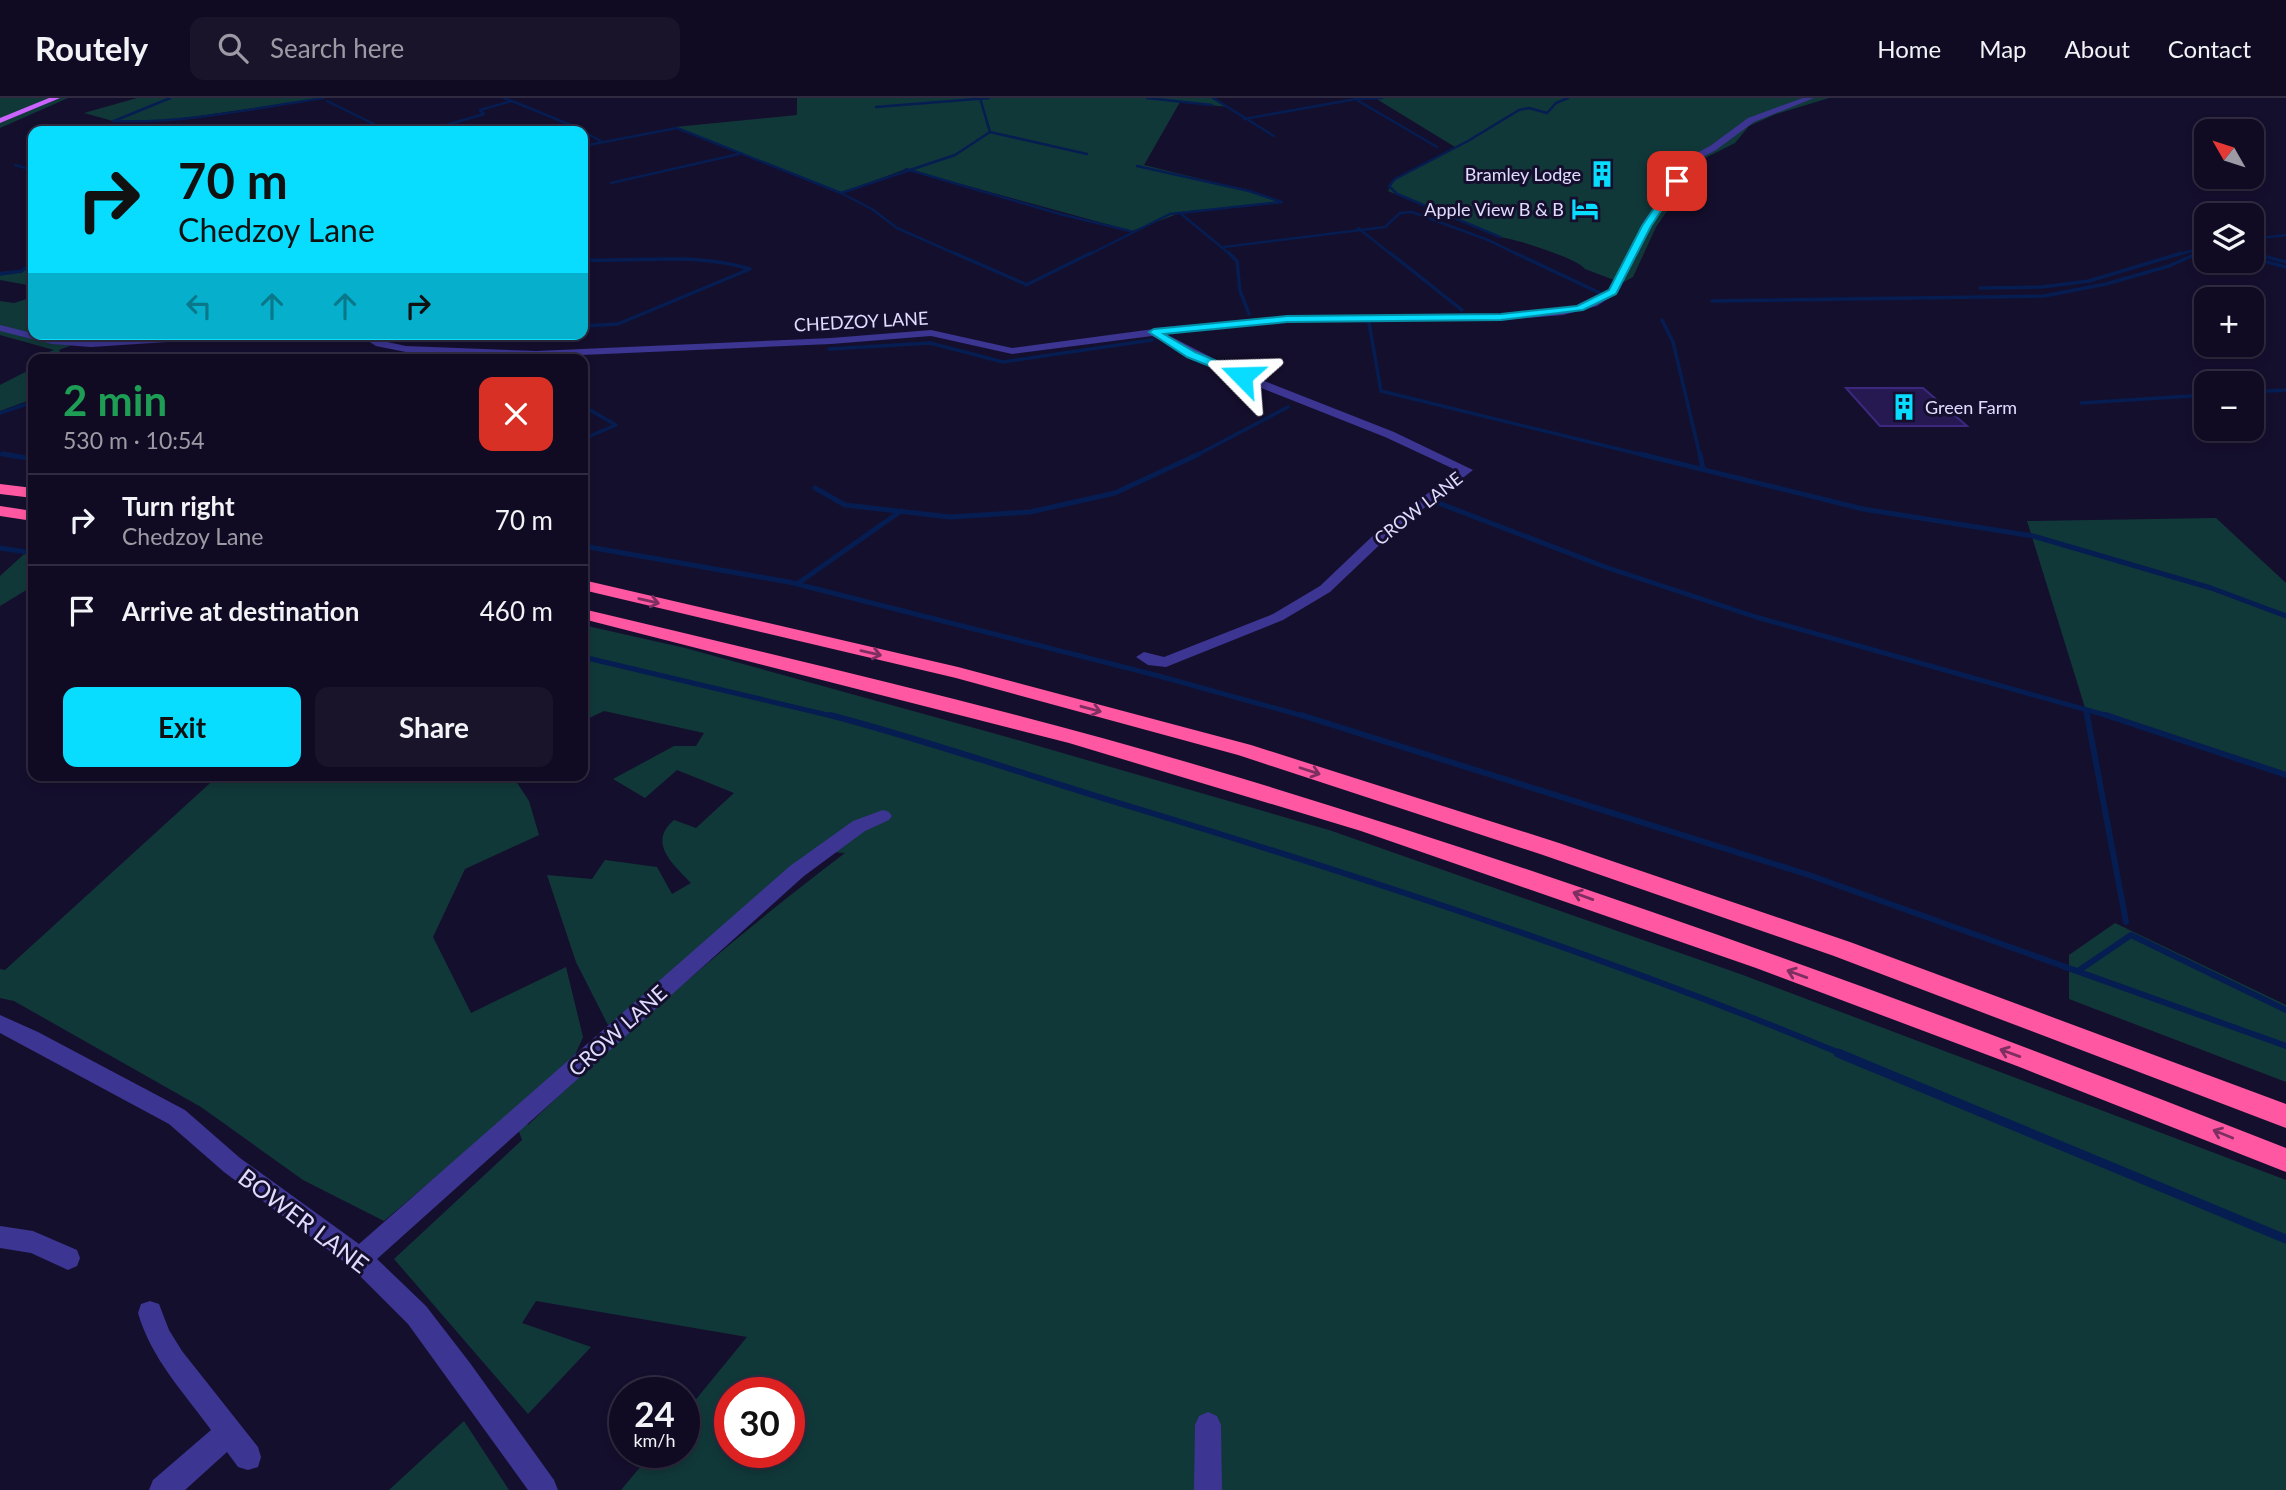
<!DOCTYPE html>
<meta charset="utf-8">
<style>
body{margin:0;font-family:Lato,sans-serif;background:#19142a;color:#f1f3f6;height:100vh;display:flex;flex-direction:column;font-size:26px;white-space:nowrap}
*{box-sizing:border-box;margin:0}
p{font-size:23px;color:#9c9ba5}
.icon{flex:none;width:38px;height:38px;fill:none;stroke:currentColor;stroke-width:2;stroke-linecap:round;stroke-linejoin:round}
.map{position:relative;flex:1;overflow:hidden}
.panel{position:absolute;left:28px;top:256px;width:560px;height:427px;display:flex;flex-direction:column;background:#100b22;border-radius:14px;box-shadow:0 4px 10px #0003,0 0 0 2px #302b40}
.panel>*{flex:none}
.hud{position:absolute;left:28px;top:28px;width:560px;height:214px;border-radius:14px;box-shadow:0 4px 10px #0003,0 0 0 2px #302b40;background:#08dcff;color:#111;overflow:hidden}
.needle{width:46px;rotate:309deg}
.tools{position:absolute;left:2194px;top:21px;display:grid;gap:14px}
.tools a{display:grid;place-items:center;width:70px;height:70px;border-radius:14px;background:#100b22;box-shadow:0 4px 10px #0003,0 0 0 2px #302b40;font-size:35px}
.speed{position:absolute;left:609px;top:1279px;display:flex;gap:14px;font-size:35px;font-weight:700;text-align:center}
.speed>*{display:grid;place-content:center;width:91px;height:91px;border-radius:50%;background:#100b22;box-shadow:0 4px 10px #0003,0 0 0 2px #302b40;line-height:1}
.speed small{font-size:18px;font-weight:400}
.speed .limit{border:10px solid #d22;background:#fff;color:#111}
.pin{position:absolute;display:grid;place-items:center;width:60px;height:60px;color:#fff;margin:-30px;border-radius:14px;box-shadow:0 4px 10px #0006}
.me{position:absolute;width:77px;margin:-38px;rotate:292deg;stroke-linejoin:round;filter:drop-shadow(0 0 5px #0008)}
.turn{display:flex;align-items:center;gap:24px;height:147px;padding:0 35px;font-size:32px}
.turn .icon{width:91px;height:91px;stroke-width:2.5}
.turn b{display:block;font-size:49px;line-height:60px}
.lanes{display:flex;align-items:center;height:66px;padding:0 35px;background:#0003;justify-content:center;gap:35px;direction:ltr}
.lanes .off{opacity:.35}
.round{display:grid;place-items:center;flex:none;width:74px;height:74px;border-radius:14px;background:#19142a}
.overview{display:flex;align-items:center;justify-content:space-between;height:119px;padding:0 35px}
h1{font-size:42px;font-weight:700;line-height:52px;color:#1e9e55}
.action{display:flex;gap:14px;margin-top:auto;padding:14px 35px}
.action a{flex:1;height:80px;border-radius:14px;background:#08dcff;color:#111;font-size:28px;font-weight:700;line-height:80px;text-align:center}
.action a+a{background:#19142a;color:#f1f3f6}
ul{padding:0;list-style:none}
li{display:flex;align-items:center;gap:21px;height:91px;padding:0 35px;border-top:2px solid #302b40}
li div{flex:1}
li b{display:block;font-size:26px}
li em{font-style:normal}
header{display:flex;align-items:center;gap:42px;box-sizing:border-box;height:98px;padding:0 35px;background:#100b22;border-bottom:2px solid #302b40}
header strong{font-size:33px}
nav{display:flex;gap:38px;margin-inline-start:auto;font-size:24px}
.search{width:490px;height:63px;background:#19142a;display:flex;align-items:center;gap:18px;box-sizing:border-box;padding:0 24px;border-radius:14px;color:#9c9ba5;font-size:26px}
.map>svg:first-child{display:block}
.green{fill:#113839;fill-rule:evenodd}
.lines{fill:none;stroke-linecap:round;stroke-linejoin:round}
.stream-far4{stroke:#051d51;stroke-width:2.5}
.stream-far3{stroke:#051d51;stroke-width:3.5}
.stream-far2{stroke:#051d51;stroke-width:5}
.stream-far1{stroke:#051d51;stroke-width:6}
.stream{stroke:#051d51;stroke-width:9}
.building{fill:#261951;stroke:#3d287f;stroke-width:2}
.minor{fill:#3c3592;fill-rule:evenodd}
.primary{fill:#cb63ff;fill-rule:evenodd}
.motorway{fill:#ff57a1;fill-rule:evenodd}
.oneway{stroke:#7e2f62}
.route{fill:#08dcff;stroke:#058fa6;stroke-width:2}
.labels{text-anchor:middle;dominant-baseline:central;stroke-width:6;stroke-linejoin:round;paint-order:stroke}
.far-poi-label{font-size:18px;fill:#e1dcff;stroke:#150f2e;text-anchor:end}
.far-street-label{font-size:18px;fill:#e1dcff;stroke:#150f2e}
.street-label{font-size:21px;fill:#e1dcff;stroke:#150f2e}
.near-street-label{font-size:24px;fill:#e1dcff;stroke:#150f2e}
</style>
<header>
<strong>Routely</strong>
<div class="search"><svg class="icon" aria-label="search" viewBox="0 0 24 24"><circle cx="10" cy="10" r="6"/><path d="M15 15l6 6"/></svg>Search here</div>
<nav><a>Home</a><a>Map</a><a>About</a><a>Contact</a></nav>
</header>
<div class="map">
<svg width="2286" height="1392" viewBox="0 0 2286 1392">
<rect width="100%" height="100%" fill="#150f2e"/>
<!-- green -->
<g class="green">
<polygon points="0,0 68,0 0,30"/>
<polygon points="137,0 324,0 171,22 113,23 84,15"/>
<polygon points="797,0 1215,0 1229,9 1180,4 1144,67 1249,93 1281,105 1180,115 1132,133 906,71 841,95 675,29 797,17"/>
<path d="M1375,0H1829L1776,16L1749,28L1735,45L1703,61L1656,129L1633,179L1622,185L1585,171C1579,161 1513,140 1500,139L1388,93L1395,81L1455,49Z"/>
<polygon points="33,164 33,188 0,182 0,174 23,172"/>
<polygon points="33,199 33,236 62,240 64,236 157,238 132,242 88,241 59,252 64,261 39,261 40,257 54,252 0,237 0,203 14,205"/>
<polygon points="33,270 33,301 0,313 0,287"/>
<polygon points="2216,420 2286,485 2286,677 2112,619 2086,613 2027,423"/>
<polygon points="33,448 33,492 28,491 0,508 0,478"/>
<path d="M583,527L685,550L1007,639L1329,732L1743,877L2286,1082V1392H621L652,1355L684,1354V1316L747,1239L536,1203L522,1225L591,1249L528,1316L394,1161L522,1042L512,1014L384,1123L303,1082L201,1009L14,903L0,900V871L5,872L219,677H512L529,703L539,737L465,771L433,839L471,915L566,869L583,939L575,957L518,1007L528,1027C629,931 734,839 845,755L819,753L624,916L608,927L576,864L547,777L592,781L605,762L657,769L672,796L691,785C673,766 647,745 674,722L696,730L734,695L677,672L645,700L613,681L674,648H696L704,635L604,613L583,623ZM730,1295H789V1354H730Z"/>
<polygon points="2115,825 2286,907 2286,984 2069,901 2069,857"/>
<polygon points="464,1323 509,1392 389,1392"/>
</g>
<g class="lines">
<!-- stream-far4 -->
<g class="stream-far4">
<polyline points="1147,0 1212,7"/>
<polyline points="1213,0 1274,38"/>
<polyline points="1357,2 1437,49"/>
<polyline points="327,3 388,33"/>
<polyline points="512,3 578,30 602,44"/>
<polyline points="876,9 989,0"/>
<polyline points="1244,21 1356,1 1382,0"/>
<path d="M113,23C183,26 255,10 324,0"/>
<polyline points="114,23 170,0"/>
<polyline points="426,33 484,16 480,12 512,3 504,0"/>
<polyline points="990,34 1087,56"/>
<polyline points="583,48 677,30 841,95 872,111 897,130 958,157"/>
<polyline points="15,67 33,72"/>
<polyline points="906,71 1060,116 1130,133"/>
<polyline points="611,85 739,56"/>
<polyline points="841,95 955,57 990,34 980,0"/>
<polyline points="1180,115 1231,157"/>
<polyline points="1358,130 1392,157"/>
<polyline points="1500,139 1397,96 1389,88 1395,81 1468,43 1519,12 1529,10 1547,15 1556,5 1568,0"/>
<polyline points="2252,141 2286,137"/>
<polyline points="1224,149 1385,129 1400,115 1412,114 1488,142 1519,157"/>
<polyline points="2252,155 2258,157"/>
<polyline points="1088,157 1170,116 1282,104 1249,93 1137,68"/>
<polyline points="2176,157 2207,149"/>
<polyline points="2198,157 2207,156"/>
</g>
<!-- stream-far3 -->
<g class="stream-far3">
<polyline points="954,155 1025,186"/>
<polyline points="1229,155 1237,163 1240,193 1249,216"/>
<polyline points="1390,155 1462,212"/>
<polyline points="1515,155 1600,195"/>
<polyline points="2252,155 2286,164"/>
<polyline points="2252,160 2286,169"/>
<path d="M583,162C640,164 695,154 750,171L618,226L583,228"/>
<polyline points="0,176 22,173 33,164"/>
<polyline points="1026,187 1091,155"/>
<polyline points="1980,190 2042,189 2089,183 2182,155"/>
<polyline points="1712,203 2044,198 2106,186 2169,168 2194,157 2207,156"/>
<polyline points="1662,222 1673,244 1700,358"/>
<polyline points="1369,225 1381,293 1647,358"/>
<polyline points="829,251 930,245 1003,264 1152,242"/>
<polyline points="2252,294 2286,292"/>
<polyline points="2081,305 2207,297"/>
<polyline points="583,308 616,327 583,341"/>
<polyline points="0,315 33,304"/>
<polyline points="0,356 15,358"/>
<polyline points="1195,358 1288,309"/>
</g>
<!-- stream-far2 -->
<g class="stream-far2">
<polyline points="3,356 33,361"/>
<polyline points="1640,356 1863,411 2033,438 2211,490 2286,518"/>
<polyline points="1700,356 1703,371"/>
<polyline points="815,390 845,407 950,419 1030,414 1115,395 1199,356"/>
<polyline points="1428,401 1608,470 1756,519 2112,619"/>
<polyline points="583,448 789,484 1159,578 1307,619"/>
<polyline points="0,450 33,455"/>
<polyline points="797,486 901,413"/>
<polyline points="583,559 836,619"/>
<polyline points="2086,613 2087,619"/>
</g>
<!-- stream-far1 -->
<g class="stream-far1">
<path d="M830,617C925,642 1018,674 1112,703C1357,777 1606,858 1842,956"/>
<polyline points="1301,617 1809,777 2286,948"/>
<polyline points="2087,617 2126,824"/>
<polyline points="2106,617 2286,677"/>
<polyline points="2078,873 2131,837 2286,912"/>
</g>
<!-- stream -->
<polyline class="stream" points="1838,955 2286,1141"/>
</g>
<!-- building -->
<polygon class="building" points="1846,290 1923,290 1967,328 1880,328"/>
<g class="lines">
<!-- minor -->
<g class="minor">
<polygon points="1803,0 1814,0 1754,24 1716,52 1697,62 1654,123 1618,194 1597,208 1563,217 1501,222 1287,224 1166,236 1234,271 1394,334 1473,372 1391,436 1330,494 1283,522 1166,569 1148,567 1136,559 1144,554 1164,559 1273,516 1320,488 1381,430 1458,373 1385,339 1226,276 1152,238 1012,256 931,238 831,246 536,259 406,254 376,248 357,236 371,236 383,243 406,248 536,253 831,240 931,232 1012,250 1154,231 1287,218 1501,216 1563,211 1589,204 1609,192 1644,123 1691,58 1710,48 1748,20"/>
<polygon points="0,227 52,240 91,243 190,236 250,236 245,239 91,249 52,246 0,233"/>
<polygon points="883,712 889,714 892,718 889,722 865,733 804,778 377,1161 426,1208 470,1265 554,1382 558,1392 528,1392 408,1226 351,1169 224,1074 169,1026 0,935 0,917 38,934 185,1012 240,1060 359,1146 790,768 853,723"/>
<polygon points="0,1128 33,1133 77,1152 80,1160 77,1168 68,1172 31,1155 0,1150"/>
<path d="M150,1203L159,1206L169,1232L182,1253L258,1349L261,1359L258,1369L248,1372L238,1369L227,1354L185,1392H149L153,1382L211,1332C183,1293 152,1262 138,1215L141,1206Z"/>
<polygon points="1208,1314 1217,1318 1221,1327 1222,1392 1194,1392 1195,1327 1199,1318"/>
</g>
<!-- primary -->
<polygon class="primary" points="49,0 60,0 0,25 0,20"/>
<!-- motorway -->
<g class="motorway">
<polygon points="0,386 33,390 33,400 0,396"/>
<polygon points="0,408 33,413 33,423 0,418"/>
<polygon points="583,482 958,569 1251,647 1559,745 1850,844 2286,1006 2286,1030 1834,858 1543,757 1238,657 956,580 583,492"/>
<path d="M583,511C804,564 1026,615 1244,681C1597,788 1943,915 2286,1050V1074L2017,968L1756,870L1361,733L1069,645L583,521Z"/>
</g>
</g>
<!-- one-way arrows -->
<defs><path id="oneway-shaft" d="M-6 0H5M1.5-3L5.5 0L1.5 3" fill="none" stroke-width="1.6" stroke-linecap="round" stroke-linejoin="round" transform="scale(1.75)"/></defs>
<g class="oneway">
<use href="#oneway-shaft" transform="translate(649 503) rotate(13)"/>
<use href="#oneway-shaft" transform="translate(871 555) rotate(13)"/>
<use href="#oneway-shaft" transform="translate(1091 611) rotate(15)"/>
<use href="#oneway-shaft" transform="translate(1310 673) rotate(18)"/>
<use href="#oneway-shaft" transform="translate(1583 798) rotate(-160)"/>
<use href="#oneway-shaft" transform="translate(1797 876) rotate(-160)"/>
<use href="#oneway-shaft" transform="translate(2010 955) rotate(-160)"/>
<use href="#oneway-shaft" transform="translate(2223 1036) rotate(-158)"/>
</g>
<!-- route -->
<polygon class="route" points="1674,81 1681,83 1651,128 1616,196 1583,212 1501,222 1287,224 1164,236 1195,254 1246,275 1246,280 1242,281 1187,259 1149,234 1154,231 1287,218 1501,216 1577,208 1609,192 1642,128"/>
<!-- icons -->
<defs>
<symbol id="building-bare" viewBox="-9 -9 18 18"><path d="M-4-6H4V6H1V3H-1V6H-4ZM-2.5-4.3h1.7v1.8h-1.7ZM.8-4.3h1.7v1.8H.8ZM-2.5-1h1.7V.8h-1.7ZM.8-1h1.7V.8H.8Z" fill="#08dcff" stroke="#150f2e" stroke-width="2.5" paint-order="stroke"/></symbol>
<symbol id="hotel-bare" viewBox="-9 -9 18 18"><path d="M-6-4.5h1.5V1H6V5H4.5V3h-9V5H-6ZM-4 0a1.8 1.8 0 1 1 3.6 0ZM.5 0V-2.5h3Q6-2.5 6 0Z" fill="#08dcff" stroke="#150f2e" stroke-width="2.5" paint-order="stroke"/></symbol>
</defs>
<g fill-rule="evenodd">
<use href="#building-bare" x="1583" y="57" width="38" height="38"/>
<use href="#hotel-bare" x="1566" y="92" width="38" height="38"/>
<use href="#building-bare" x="1885" y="290" width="38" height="38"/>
</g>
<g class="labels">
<!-- far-poi labels -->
<g class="far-poi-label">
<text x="1581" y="76">Bramley Lodge</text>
<text x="1564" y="111">Apple View B &amp; B</text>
<text x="1925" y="309" text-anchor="start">Green Farm</text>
</g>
<!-- far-street labels -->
<g class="far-street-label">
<text transform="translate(861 223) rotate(-3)">CHEDZOY LANE</text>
<text transform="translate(1418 410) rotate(-38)">CROW LANE</text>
</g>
<!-- street labels -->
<g class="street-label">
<text transform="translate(617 932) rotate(-42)">CROW LANE</text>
</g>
<!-- near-street labels -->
<g class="near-street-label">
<text transform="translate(304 1122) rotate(37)">BOWER LANE</text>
</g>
</g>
</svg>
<div class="tools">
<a><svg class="needle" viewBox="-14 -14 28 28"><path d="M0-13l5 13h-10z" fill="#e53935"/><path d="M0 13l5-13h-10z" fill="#9c9ba5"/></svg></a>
<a><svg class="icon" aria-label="layers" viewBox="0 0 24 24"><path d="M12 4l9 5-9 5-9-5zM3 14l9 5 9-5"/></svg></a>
<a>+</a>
<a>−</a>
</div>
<div class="speed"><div>24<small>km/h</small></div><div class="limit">30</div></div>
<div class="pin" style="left:1677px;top:83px;background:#d93025"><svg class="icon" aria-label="arrive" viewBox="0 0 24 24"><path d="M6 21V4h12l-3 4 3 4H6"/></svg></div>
<svg class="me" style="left:1242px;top:278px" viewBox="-20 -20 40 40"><path d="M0-17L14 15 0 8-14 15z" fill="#08dcff" stroke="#fff" stroke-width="4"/></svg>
<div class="hud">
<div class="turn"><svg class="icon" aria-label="right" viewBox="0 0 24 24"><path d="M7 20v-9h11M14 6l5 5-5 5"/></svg><div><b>70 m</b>Chedzoy Lane</div></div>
<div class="lanes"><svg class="icon off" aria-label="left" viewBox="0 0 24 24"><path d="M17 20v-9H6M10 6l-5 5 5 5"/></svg><svg class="icon off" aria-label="ahead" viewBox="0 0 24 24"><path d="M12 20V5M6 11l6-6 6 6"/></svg><svg class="icon off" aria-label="ahead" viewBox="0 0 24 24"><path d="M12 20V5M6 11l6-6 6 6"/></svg><svg class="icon" aria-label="right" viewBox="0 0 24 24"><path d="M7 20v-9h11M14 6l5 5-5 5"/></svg></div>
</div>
<section class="panel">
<div class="overview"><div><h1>2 min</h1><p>530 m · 10:54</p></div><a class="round" style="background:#d93025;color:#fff"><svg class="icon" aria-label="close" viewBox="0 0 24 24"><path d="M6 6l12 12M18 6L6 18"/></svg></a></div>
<ul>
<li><svg class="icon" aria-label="right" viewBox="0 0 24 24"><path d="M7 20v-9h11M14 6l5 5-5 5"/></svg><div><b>Turn right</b><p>Chedzoy Lane</p></div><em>70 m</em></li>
<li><svg class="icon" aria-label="arrive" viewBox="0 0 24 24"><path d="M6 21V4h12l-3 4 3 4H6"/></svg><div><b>Arrive at destination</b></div><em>460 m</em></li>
</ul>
<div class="action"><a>Exit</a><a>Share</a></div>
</section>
</div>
